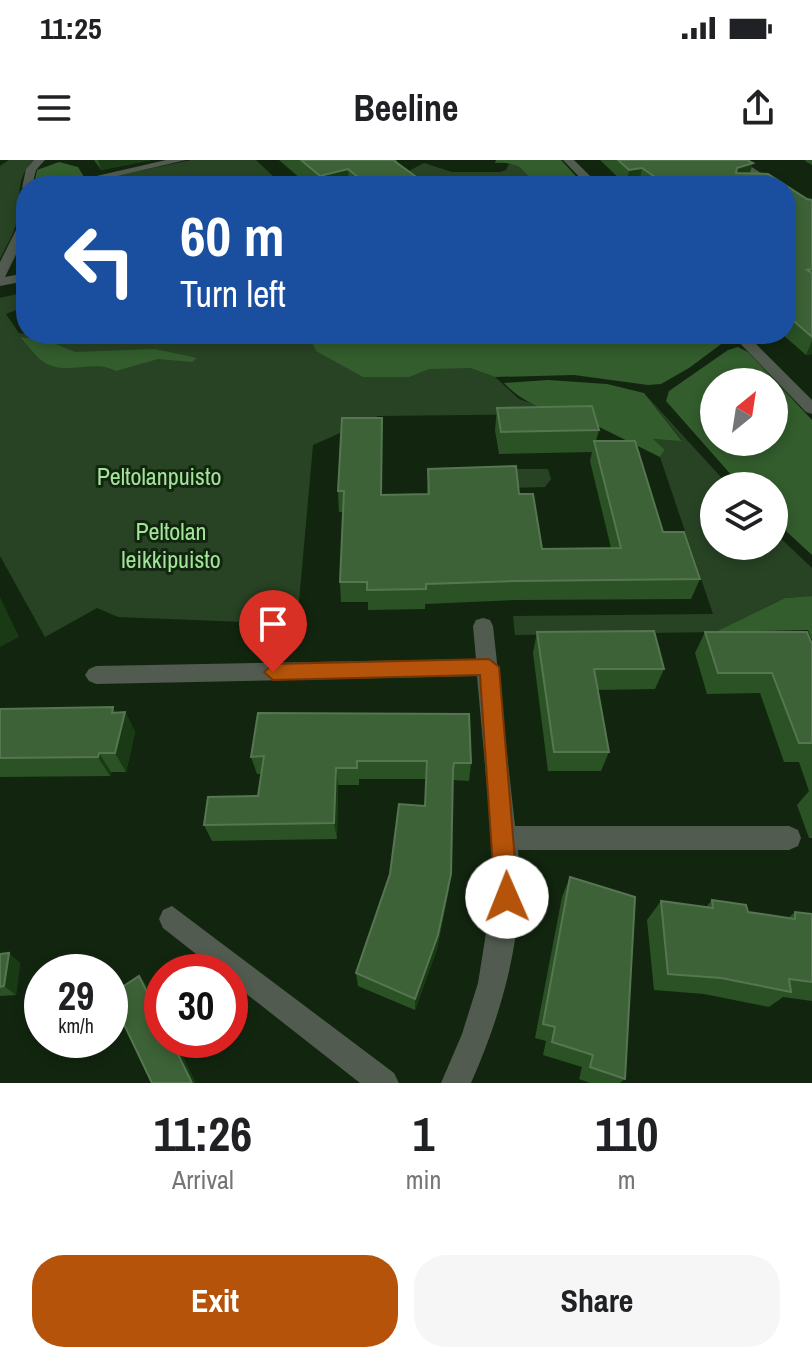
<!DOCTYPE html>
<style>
body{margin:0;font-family:"Archivo Narrow",sans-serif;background:#f6f6f6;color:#202124;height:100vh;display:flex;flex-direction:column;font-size:30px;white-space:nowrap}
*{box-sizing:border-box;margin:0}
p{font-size:26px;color:#757577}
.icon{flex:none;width:44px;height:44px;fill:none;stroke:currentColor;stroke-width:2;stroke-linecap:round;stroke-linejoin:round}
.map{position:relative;height:923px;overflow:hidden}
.side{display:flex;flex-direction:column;background:#fff;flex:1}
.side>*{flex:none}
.banner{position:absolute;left:16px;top:16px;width:780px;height:168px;border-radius:32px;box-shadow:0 4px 12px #0003;background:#1a4fa0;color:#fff;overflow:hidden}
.needle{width:52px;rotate:30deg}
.buttons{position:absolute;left:700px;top:208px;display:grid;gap:16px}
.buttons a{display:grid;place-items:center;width:88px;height:88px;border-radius:50%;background:#fff;box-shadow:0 4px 12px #0003;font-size:40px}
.speed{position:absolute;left:24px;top:794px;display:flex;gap:16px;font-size:40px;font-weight:700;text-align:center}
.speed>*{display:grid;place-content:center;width:104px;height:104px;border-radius:50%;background:#fff;box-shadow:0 4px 12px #0003;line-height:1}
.speed small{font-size:20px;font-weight:400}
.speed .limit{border:12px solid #d22;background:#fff;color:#111}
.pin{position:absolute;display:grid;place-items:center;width:68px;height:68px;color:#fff;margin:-82px -34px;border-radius:50% 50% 50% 0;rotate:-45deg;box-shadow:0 0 8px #0007}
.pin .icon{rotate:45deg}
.me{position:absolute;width:88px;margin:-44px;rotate:359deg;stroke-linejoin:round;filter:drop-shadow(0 0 6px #0008)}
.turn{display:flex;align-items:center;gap:28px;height:168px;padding:0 32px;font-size:36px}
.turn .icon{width:104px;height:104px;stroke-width:2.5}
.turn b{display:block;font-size:56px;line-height:68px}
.eta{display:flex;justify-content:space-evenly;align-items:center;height:136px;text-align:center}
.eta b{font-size:48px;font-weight:700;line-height:56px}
.button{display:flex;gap:16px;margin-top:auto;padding:16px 32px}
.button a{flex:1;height:92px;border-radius:32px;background:#b45309;color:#fff;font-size:32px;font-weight:700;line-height:92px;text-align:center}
.button a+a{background:#f6f6f6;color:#202124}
.status{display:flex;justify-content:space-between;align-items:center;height:56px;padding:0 40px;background:#fff;direction:ltr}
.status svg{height:22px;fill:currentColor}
header{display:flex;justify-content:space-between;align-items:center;height:104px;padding:0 32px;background:#fff;font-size:36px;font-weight:700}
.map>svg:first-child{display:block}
.green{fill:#284324}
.forest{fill:#335d2d;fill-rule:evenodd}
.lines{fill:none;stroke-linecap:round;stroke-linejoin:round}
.minor{fill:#515b4f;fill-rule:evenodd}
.wall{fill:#2a5224}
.shaded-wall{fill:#193a14}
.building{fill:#3d6237;stroke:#557650;stroke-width:2}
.route{fill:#b45309;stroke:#753606;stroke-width:2}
.labels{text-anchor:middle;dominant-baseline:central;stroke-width:6;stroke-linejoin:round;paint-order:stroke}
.park-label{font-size:24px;fill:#a3e39a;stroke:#12260f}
</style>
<div class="status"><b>11:25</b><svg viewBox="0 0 49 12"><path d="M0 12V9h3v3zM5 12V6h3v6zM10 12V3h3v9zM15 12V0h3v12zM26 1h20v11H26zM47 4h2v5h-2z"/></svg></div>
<header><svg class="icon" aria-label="menu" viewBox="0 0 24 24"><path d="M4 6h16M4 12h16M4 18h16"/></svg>Beeline<svg class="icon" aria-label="share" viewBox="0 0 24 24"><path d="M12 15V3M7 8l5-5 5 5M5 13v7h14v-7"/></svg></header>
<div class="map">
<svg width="812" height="923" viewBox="0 0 812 923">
<rect width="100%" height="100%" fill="#12260f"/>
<!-- green -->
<g class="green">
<path d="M9,0H34C15,18 21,35 17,59C15,73 6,86 0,99V6Z"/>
<polygon points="191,0 256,0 277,20 277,24 107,26 105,21 110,17"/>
<polygon points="510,2 524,10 530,21 519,26 424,26 401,15 424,3 452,12 500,12 506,10"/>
<polygon points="26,132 26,146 6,154 19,173 26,174 446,174 470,208 495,217 519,239 562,254 378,256 313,285 297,464 118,457 97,448 45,477 0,396 0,138"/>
<polygon points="644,233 729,326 714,326 714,386 774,386 774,372 812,408 812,436 785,438 715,472 515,475 513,456 713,454 660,297 665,290 651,279 682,280"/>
<polygon points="507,309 548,309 551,319 545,327 510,328"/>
</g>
<!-- forest -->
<g class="forest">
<path d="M496,0H561L585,26H519L530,20C522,5 512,2 495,3Z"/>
<polygon points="59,2 78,7 84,17 34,25 37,10"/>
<path d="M365,174C405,174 431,187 471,174H727L728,179L689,208L661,224L648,225L574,215L495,217L470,208L429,209L409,217H363L316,191L313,184Z"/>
<path d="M20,177L48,181L75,192L155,189L197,198L192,202L158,199L116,211C94,199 70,215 47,204C38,200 28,185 20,177Z"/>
<path d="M738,187L748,192L812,260V395L774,360V326H741L666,241L669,231L728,190ZM714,222H774V282H714Z"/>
<path d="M548,220L607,224L644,233L682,281L653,279L665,290L660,297L573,254C547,254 521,241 504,223Z"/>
<polygon points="812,436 812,480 808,470 715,472 785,438"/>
</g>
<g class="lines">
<!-- minor -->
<g class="minor">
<polygon points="34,0 45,0 36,10 32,26 22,28 26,9"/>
<polygon points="166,0 186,0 74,26 53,26"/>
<polygon points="563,0 574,0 600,26 588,26"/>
<polygon points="729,0 741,0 781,26 767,26"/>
<polygon points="26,36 26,74 5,117 26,113 26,121 0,126 0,102 16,70 20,39"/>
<polygon points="731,174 746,174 812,240 812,254 806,252"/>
<path d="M483,458L490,460L493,466L515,666H789L798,670L801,678L798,686L789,690H518C526,769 503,851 471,923H441L462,874L478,823L495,717L477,516L96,524L89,521L85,515L89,509L96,506L476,499L473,466L476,460Z"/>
<polygon points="172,746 394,913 399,923 360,923 230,821 230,812 219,812 163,768 159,759 163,750"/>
</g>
</g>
<!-- wall -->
<g class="wall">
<polygon points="94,0 151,0 101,10"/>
<polygon points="279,0 397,0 397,3 415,16 415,26 309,26"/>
<polygon points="600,0 747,0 753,3 749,13 768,14 807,39 812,40 812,194 806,195 782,174 786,174 786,26 643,26 639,23 626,25"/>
<polygon points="806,0 812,0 812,5 805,1"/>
<polygon points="497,248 599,270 596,281 663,372 700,419 691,439 516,440 425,444 425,449 368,450 368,442 341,442 340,422 343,352 339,352 338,331 382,258 382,335 427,334 428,309 519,334 542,389 611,388 590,301 592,292 499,294 495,270"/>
<polygon points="537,472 664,509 655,529 597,530 609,592 601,611 548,611 533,493"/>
<polygon points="705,472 812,484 812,678 809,678 797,645 809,631 799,602 784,602 760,533 707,534 695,493"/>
<polygon points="0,549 125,552 135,572 126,612 111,612 110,616 0,617"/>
<polygon points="251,597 471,603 469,621 453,620 449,729 437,789 415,850 358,826 356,813 425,646 426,619 359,619 359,625 338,625 337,679 212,681 204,665 258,636 261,614 257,614"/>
<polygon points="570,717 625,919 620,923 590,923 579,919 582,907 543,895 546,881 535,878 562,737"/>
<polygon points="712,740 748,752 788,758 795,752 812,754 812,841 783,837 769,847 704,834 654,830 647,760 661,741 706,747"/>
<polygon points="0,794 20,803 16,835 0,836"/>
</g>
<!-- shaded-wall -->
<g class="shaded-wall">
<polygon points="98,0 151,0 101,10"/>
<polygon points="753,3 748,19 732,23 737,8"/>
<polygon points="642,8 639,23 626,25 629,10"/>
<polygon points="348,9 349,26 321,26 320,16"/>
<polygon points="415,16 415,26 375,26"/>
<polygon points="812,181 812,194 806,195"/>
<polygon points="0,437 19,477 0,487"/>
<polygon points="113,547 122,564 125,552 135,572 126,612 115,593 112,553"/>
<polygon points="99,593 111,612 110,616 98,597"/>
<polygon points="336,608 338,625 337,679 334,663"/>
<polygon points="451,714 437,789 415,850 415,839"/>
<polygon points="9,793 20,803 16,835 4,826"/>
<polygon points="139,816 147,825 162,855 162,862"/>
<polygon points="171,880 175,880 196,923 192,923"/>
</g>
<!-- building -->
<g class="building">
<polygon points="301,0 393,0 415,16 375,26 369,26 348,9 320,16"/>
<polygon points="618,0 747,0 753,3 737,8 736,13 768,14 807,39 812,40 812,109 807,110 812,113 812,177 786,154 786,26 668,26 642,8 629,10"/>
<polygon points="592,246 599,270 501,272 497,248"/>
<polygon points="342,258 382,258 381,335 429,334 428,309 516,306 519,334 533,334 542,389 621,388 594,281 635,281 663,372 684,372 700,419 519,421 426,424 426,429 367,430 367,422 340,422 344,331 338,331"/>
<polygon points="654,471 664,509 594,509 609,592 554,592 537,472"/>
<polygon points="705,472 807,472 812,484 812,583 799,583 772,513 718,513"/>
<polygon points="113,547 112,553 125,552 115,593 99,593 98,597 0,598 0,549"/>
<polygon points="258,553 469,554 471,603 454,603 453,609 451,714 438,775 415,839 356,813 390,714 399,644 425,646 427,601 357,601 357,608 336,608 334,663 204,665 208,637 258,636 264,596 251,597"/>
<polygon points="570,717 635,737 625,919 590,907 593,895 552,882 555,867 543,864"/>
<polygon points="712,740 746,745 748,752 795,759 795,752 812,754 812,822 789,819 791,832 721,818 668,814 661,741 713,748"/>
<polygon points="9,793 4,826 0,827 0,794"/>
<polygon points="139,816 162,862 162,880 171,880 192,923 152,923 110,835"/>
</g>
<!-- route -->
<polygon class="route" points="489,499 499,507 518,737 515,745 507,749 498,745 495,737 480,515 273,520 264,512 273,504"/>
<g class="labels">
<!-- park labels -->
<g class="park-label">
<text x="159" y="316">Peltolanpuisto</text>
<text x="171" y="371">Peltolan<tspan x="171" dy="28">leikkipuisto</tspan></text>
</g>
</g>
</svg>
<div class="buttons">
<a><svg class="needle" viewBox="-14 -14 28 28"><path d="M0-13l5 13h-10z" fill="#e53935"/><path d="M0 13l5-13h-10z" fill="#757577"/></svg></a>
<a><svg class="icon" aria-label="layers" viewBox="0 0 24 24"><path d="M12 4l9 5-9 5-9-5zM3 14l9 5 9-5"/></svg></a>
</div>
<div class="speed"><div>29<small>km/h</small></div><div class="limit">30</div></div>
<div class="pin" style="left:273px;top:512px;background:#d93025"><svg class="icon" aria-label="arrive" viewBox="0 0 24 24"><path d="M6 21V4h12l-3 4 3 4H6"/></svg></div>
<svg class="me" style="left:507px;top:737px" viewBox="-20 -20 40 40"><circle r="19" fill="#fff"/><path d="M0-13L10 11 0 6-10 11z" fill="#b45309"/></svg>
<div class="banner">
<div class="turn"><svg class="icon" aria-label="left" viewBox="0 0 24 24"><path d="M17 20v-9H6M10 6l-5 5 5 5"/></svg><div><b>60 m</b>Turn left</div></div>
</div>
</div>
<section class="side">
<div class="eta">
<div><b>11:26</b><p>Arrival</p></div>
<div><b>1</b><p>min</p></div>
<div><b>110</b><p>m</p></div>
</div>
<div class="button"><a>Exit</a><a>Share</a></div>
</section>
